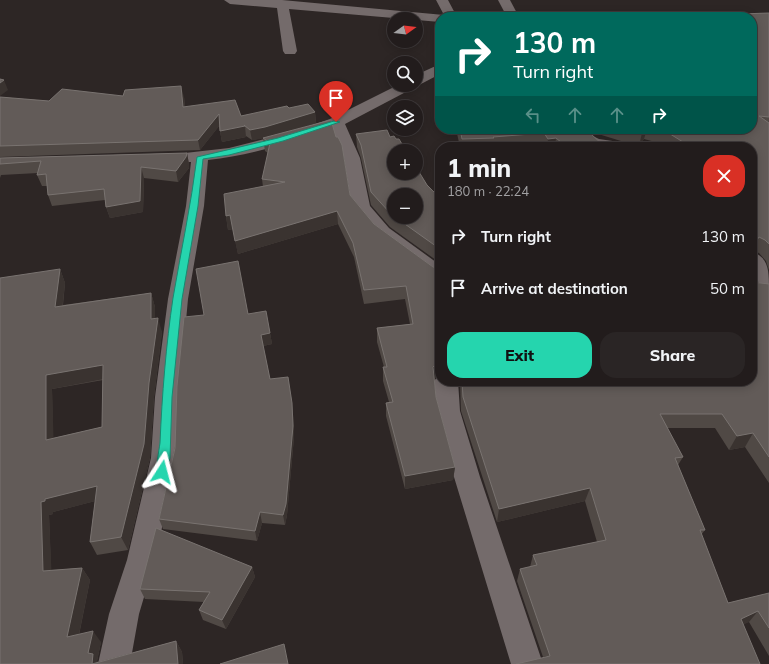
<!DOCTYPE html>
<meta charset="utf-8">
<style>
body{margin:0;font-family:Mulish,sans-serif;background:#2a2525;color:#f1f3f6;height:100vh;display:flex;flex-direction:column;font-size:15px;white-space:nowrap}
*{box-sizing:border-box;margin:0}
p{font-size:13px;color:#a2a1a3}
.icon{flex:none;width:22px;height:22px;fill:none;stroke:currentColor;stroke-width:2;stroke-linecap:round;stroke-linejoin:round}
.map{position:relative;flex:1;overflow:hidden}
.panel{position:absolute;left:435px;top:142px;width:322px;height:244px;display:flex;flex-direction:column;background:#221c1c;border-radius:16px;box-shadow:0 2px 10px #0003,0 0 0 1px #3f3a3b}
.panel>*{flex:none}
.banner{position:absolute;left:435px;top:12px;width:322px;height:122px;border-radius:16px;box-shadow:0 2px 10px #0003,0 0 0 1px #3f3a3b;background:#00695c;color:#fff;overflow:hidden}
.needle{width:26px;rotate:75deg}
.buttons{position:absolute;left:387px;top:12px;display:grid;gap:8px}
.buttons a{display:grid;place-items:center;width:36px;height:36px;border-radius:50%;background:#221c1c;box-shadow:0 2px 10px #0003,0 0 0 1px #3f3a3b;font-size:20px}
.pin{position:absolute;display:grid;place-items:center;width:34px;height:34px;color:#fff;margin:-41px -17px;border-radius:50% 50% 50% 0;rotate:-45deg;box-shadow:0 0 4px #0007}
.pin .icon{rotate:45deg}
.me{position:absolute;width:44px;margin:-22px;rotate:9deg;stroke-linejoin:round;filter:drop-shadow(0 0 3px #0008)}
.turn{display:flex;align-items:center;gap:14px;height:84px;padding:0 12px;font-size:18px}
.turn .icon{width:52px;height:52px;stroke-width:2.5}
.turn b{display:block;font-size:28px;line-height:34px}
.lanes{display:flex;align-items:center;height:38px;padding:0 12px;background:#0003;justify-content:center;gap:20px;direction:ltr}
.lanes .off{opacity:.35}
.round{display:grid;place-items:center;flex:none;width:42px;height:42px;border-radius:16px;background:#2a2525}
.head{display:flex;align-items:center;justify-content:space-between;height:68px;padding:0 12px}
h1{font-size:24px;font-weight:800;line-height:30px}
.action{display:flex;gap:8px;margin-top:auto;padding:8px 12px}
.action a{flex:1;height:46px;border-radius:16px;background:#25d5ae;color:#111;font-size:16px;font-weight:800;line-height:46px;text-align:center}
.action a+a{background:#2a2525;color:#f1f3f6}
ul{padding:0;list-style:none}
li{display:flex;align-items:center;gap:12px;height:52px;padding:0 12px}
li div{flex:1}
li b{display:block;font-size:15px}
li em{font-style:normal}
.map>svg:first-child{display:block}
.lines{fill:none;stroke-linecap:round;stroke-linejoin:round}
.minor{fill:#746b6b;fill-rule:evenodd}
.wall{fill:#504945;fill-rule:evenodd}
.shaded-wall{fill:#3a3330}
.building{fill:#625b58;stroke:#797370;fill-rule:evenodd}
.route{fill:#25d5ae;stroke:#188a71}
</style>
<div class="map">
<svg width="769" height="664" viewBox="0 0 769 664">
<rect width="100%" height="100%" fill="#2d2625"/>
<g class="lines">
<!-- minor -->
<g class="minor">
<polygon points="224,0 282,0 444,15 436,0 448,0 457,17 440,17 440,22 289,9 297,51 295,54 285,54 283,51 277,8 230,4"/>
<polygon points="498,0 510,0 519,17 507,17"/>
<path d="M440,64V74L345,124L360,158L370,206L389,228L440,265V282L433,280L375,236L355,211L352,207L344,158L331,129C291,142 250,156 208,160L204,206L188,299L179,397L177,458L155,560L139,614L130,664H98L109,614L127,560L151,458L155,397L168,299L186,206L191,162H179L177,158L179,154L185,153L229,148L288,133L330,119L398,85H416V75Z"/>
<path d="M560,129H578L599,139L633,144L635,147C611,147 576,152 560,129Z"/>
<path d="M752,252C769,257 769,272 769,288C751,283 752,267 752,252Z"/>
<polygon points="440,374 440,381 458,381 460,411 480,477 543,664 511,664 454,477 436,411 434,381"/>
</g>
</g>
<!-- wall -->
<g class="wall">
<polygon points="769,13 769,270 766,261 759,253 753,251 752,251 752,147 667,147 663,144 644,139 639,146 633,143 621,141 582,129 752,129 752,17 739,17 740,14"/>
<polygon points="123,96 184,97 185,107 241,116 289,108 315,112 316,123 287,131 350,195 374,224 433,267 440,269 440,373 434,379 436,397 455,467 453,480 405,489 386,416 386,403 389,402 383,381 383,367 384,367 377,342 377,328 410,324 405,299 364,304 354,257 338,224 238,254 233,229 228,230 226,216 263,187 262,179 268,153 265,151 263,138 252,140 246,136 246,137 222,142 219,126 200,150 0,157 0,97 49,101"/>
<polygon points="456,129 575,129 605,147 542,147 542,146 530,147 460,147"/>
<path d="M356,134L390,137L396,139L427,185L440,198V263L390,227L371,205L361,158L357,147ZM394,195L416,217H394Z"/>
<polygon points="187,153 189,164 189,168 178,182 144,178 143,212 110,218 106,207 105,200 52,206 48,195 47,186 42,186 37,175 38,173 1,175 0,178 0,158"/>
<path d="M60,269L65,283L63,305L151,293L155,307V319L162,332L154,397L150,458L128,550L97,555L90,542L95,501L53,512V514L49,515L51,570L82,568L90,580L79,635L101,642L97,661L98,662L176,641L182,652L183,664H0ZM103,380L102,427L53,438L52,389Z"/>
<polygon points="769,284 769,483 745,447 729,450 715,428 667,428 683,457 678,465 705,530 701,535 728,603 769,593 769,656 749,622 543,657 517,581 520,569 530,567 533,555 597,542 585,501 497,522 461,411 460,381 752,381"/>
<polygon points="248,314 270,333 272,344 263,346 270,379 293,414 294,437 287,515 285,525 262,523 257,541 163,529 159,519 204,315"/>
<polygon points="252,567 255,577 226,629 203,620 199,610 204,602 145,599 140,589"/>
</g>
<!-- shaded-wall -->
<g class="shaded-wall">
<polygon points="4,80 8,90 0,96 0,83"/>
<polygon points="181,86 184,97 186,118 183,107"/>
<polygon points="315,112 316,123 267,138 252,140 250,130"/>
<polygon points="219,114 220,125 200,150 198,140"/>
<polygon points="245,126 246,137 222,142 220,131"/>
<polygon points="646,129 647,129 644,139 639,146 642,133"/>
<polygon points="556,138 555,147 547,147 548,139"/>
<polygon points="187,153 189,164 189,168 178,182 176,171"/>
<polygon points="141,167 144,178 143,212 110,218 106,207"/>
<polygon points="337,211 338,224 238,254 235,241"/>
<polygon points="230,215 233,229 228,230 226,216"/>
<polygon points="60,269 65,283 61,320 55,307"/>
<polygon points="151,293 155,307 155,333 151,319"/>
<polygon points="158,318 162,332 154,397 150,458 128,550 121,537 149,383"/>
<polygon points="270,333 272,344 263,346 261,335"/>
<polygon points="440,360 440,372 432,381 433,367"/>
<polygon points="103,365 109,378 52,389 54,453 46,440 46,375"/>
<polygon points="288,377 293,414 294,437 287,515 285,525 283,515"/>
<polygon points="753,433 745,447 729,450 737,436"/>
<polygon points="455,467 453,480 405,489 405,476"/>
<polygon points="97,486 103,499 53,512 53,514 49,515 52,583 43,571 41,502 45,499"/>
<polygon points="590,488 585,501 497,522 499,509"/>
<polygon points="260,512 262,523 257,541 255,531"/>
<polygon points="252,567 255,577 226,629 222,620"/>
<polygon points="82,568 90,580 76,649 67,637"/>
<polygon points="758,611 749,622 731,631 741,619"/>
<polygon points="93,631 101,642 97,661 100,664 93,664 88,653"/>
<polygon points="176,641 182,652 183,664 178,664"/>
</g>
<!-- building -->
<g class="building">
<polygon points="769,13 769,117 759,116 769,123 769,244 765,240 759,237 757,240 752,236 752,147 691,147 667,132 658,129 752,129 752,17 743,17 740,14"/>
<polygon points="536,14 590,17 536,17"/>
<polygon points="616,15 676,15 678,17 616,17"/>
<polygon points="0,79 4,80 0,83"/>
<polygon points="181,86 183,107 235,100 241,116 287,106 289,108 308,104 315,112 265,127 250,130 244,125 245,126 220,131 219,114 198,140 0,146 0,97 49,101 62,89 123,96 125,90"/>
<polygon points="331,120 336,137 338,137 342,145 350,195 374,224 433,267 440,269 440,360 433,367 436,397 455,467 405,476 386,403 393,402 383,367 387,367 377,328 413,324 406,286 364,290 353,243 337,211 235,241 230,215 226,216 224,194 285,182 262,179 270,143 263,138"/>
<polygon points="460,129 575,129 591,134 605,147 567,147 556,138 548,139 544,133 493,137 494,138 462,139"/>
<polygon points="632,129 646,129 642,133 637,130"/>
<polygon points="387,130 390,137 394,136 396,139 399,139 406,151 394,151 394,173 416,173 416,167 427,185 440,198 440,249 395,217 416,217 416,195 394,195 394,216 390,213 371,192 361,145 356,134"/>
<polygon points="187,153 186,157 176,171 141,167 140,201 106,207 104,189 48,195 46,174 37,175 41,161 0,164 0,158"/>
<polygon points="238,261 248,314 266,311 270,333 261,335 270,379 288,377 292,403 293,426 286,504 283,515 260,512 255,531 159,519 175,448 177,386 184,317 204,315 196,269"/>
<path d="M60,269L55,307L151,293V319L158,318L149,383L144,444L121,537L90,542L97,486L45,499V501L41,502L43,571L82,568L67,637L93,631L88,653L93,654L92,664L176,641L178,664H0V278ZM103,365L102,427L46,440V375Z"/>
<polygon points="752,282 769,284 769,457 753,433 737,436 722,414 660,414 683,457 675,458 705,530 700,530 728,603 769,593 769,628 758,611 741,619 760,664 516,664 550,656 520,569 537,565 533,555 606,540 590,488 499,509 463,397 462,381 752,381"/>
<polygon points="156,528 252,567 222,620 199,610 210,592 140,589"/>
<polygon points="284,644 288,664 220,664"/>
</g>
<!-- route -->
<path class="route" d="M334,121L340,122L283,141L229,155L203,159L198,206L182,299L172,397L170,458L165,475H158C155,470 159,450 160,443C162,395 166,345 173,298C181,251 191,205 197,157L278,138Z"/>
</svg>
<div class="buttons">
<a><svg class="needle" viewBox="-14 -14 28 28"><path d="M0-13l5 13h-10z" fill="#e53935"/><path d="M0 13l5-13h-10z" fill="#a2a1a3"/></svg></a>
<a><svg class="icon" aria-label="search" viewBox="0 0 24 24"><circle cx="10" cy="10" r="6"/><path d="M15 15l6 6"/></svg></a>
<a><svg class="icon" aria-label="layers" viewBox="0 0 24 24"><path d="M12 4l9 5-9 5-9-5zM3 14l9 5 9-5"/></svg></a>
<a>+</a>
<a>−</a>
</div>
<div class="pin" style="left:336px;top:122px;background:#d93025"><svg class="icon" aria-label="arrive" viewBox="0 0 24 24"><path d="M6 21V4h12l-3 4 3 4H6"/></svg></div>
<svg class="me" style="left:162px;top:472px" viewBox="-20 -20 40 40"><path d="M0-17L14 15 0 8-14 15z" fill="#25d5ae" stroke="#fff" stroke-width="4"/></svg>
<div class="banner">
<div class="turn"><svg class="icon" aria-label="right" viewBox="0 0 24 24"><path d="M7 20v-9h11M14 6l5 5-5 5"/></svg><div><b>130 m</b>Turn right</div></div>
<div class="lanes"><svg class="icon off" aria-label="left" viewBox="0 0 24 24"><path d="M17 20v-9H6M10 6l-5 5 5 5"/></svg><svg class="icon off" aria-label="ahead" viewBox="0 0 24 24"><path d="M12 20V5M6 11l6-6 6 6"/></svg><svg class="icon off" aria-label="ahead" viewBox="0 0 24 24"><path d="M12 20V5M6 11l6-6 6 6"/></svg><svg class="icon" aria-label="right" viewBox="0 0 24 24"><path d="M7 20v-9h11M14 6l5 5-5 5"/></svg></div>
</div>
<section class="panel">
<div class="head"><div><h1>1 min</h1><p>180 m · 22:24</p></div><a class="round" style="background:#d93025;color:#fff"><svg class="icon" aria-label="close" viewBox="0 0 24 24"><path d="M6 6l12 12M18 6L6 18"/></svg></a></div>
<ul>
<li><svg class="icon" aria-label="right" viewBox="0 0 24 24"><path d="M7 20v-9h11M14 6l5 5-5 5"/></svg><div><b>Turn right</b></div><em>130 m</em></li>
<li><svg class="icon" aria-label="arrive" viewBox="0 0 24 24"><path d="M6 21V4h12l-3 4 3 4H6"/></svg><div><b>Arrive at destination</b></div><em>50 m</em></li>
</ul>
<div class="action"><a>Exit</a><a>Share</a></div>
</section>
</div>
